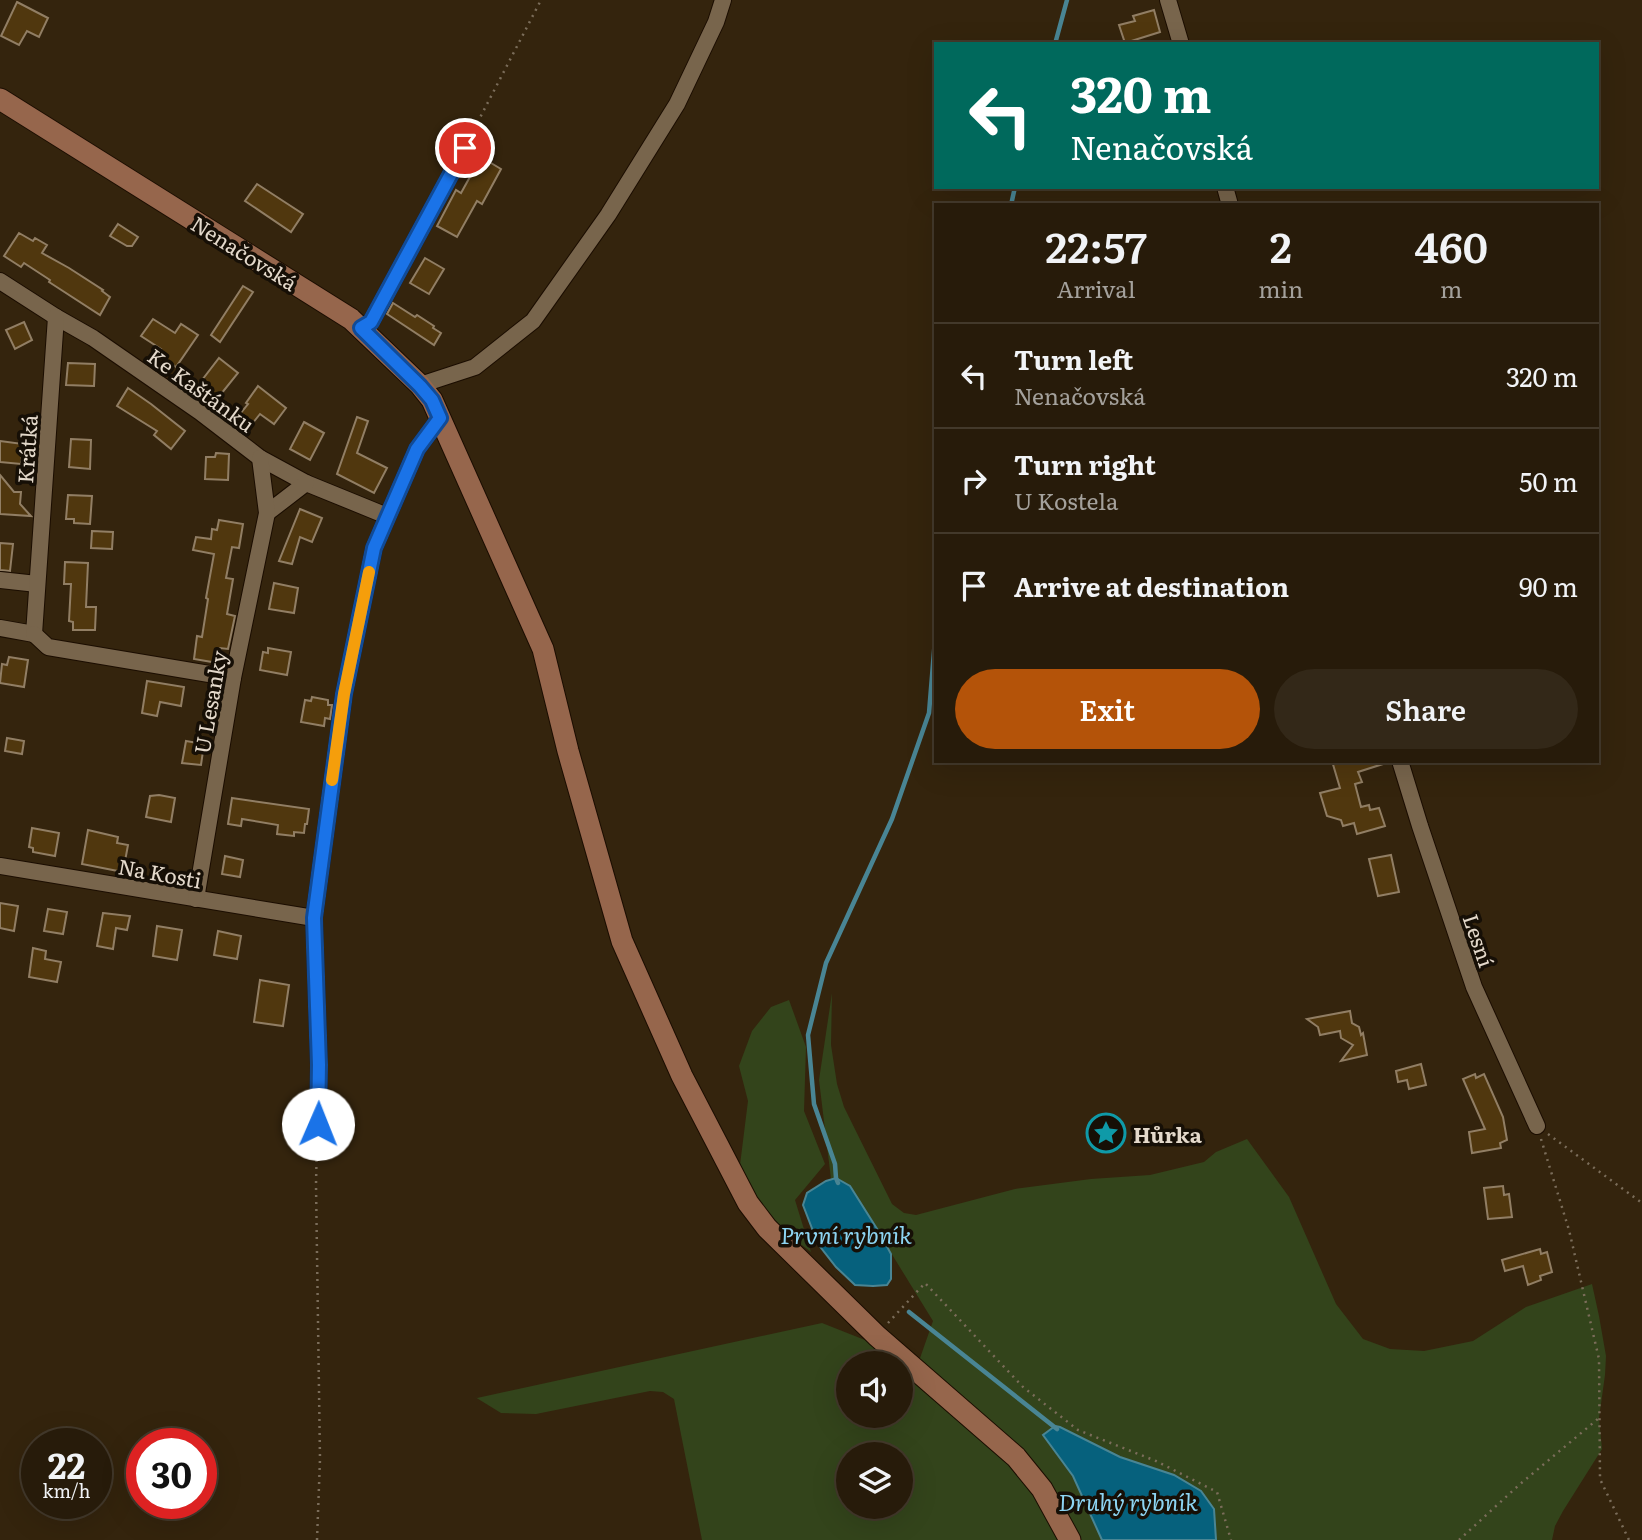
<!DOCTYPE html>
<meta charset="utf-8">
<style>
body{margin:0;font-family:Literata,serif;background:#332818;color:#f1f3f6;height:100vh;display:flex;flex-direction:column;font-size:26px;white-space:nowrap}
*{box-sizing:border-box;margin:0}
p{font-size:23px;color:#a4a19c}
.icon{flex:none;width:38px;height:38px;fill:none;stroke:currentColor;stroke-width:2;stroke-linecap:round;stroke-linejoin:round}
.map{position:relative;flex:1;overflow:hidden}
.drawer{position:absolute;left:934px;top:203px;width:665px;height:560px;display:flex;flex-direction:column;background:#271b0a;border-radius:0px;box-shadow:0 7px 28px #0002,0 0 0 2px #43392b}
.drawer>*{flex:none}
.guide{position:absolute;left:934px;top:42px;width:665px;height:147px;border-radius:0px;box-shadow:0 7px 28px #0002,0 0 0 2px #43392b;background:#00695c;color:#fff;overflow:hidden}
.buttons{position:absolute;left:836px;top:1351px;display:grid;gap:14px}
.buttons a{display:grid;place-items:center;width:77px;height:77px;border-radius:50%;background:#271b0a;box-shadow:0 7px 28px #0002,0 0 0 2px #43392b;font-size:35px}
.speed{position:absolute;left:21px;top:1428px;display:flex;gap:14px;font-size:35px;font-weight:700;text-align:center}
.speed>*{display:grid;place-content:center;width:91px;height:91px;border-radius:50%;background:#271b0a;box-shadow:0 7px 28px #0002,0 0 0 2px #43392b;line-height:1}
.speed small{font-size:18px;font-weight:400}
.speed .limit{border:10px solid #d22;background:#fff;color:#111}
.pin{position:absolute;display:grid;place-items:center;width:60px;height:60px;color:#fff;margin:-30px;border:4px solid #fff;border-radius:50%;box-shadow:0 2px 7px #0007}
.me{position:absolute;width:77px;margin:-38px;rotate:1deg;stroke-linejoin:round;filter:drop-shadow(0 0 5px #0008)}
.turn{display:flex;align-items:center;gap:24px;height:147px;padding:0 21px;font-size:32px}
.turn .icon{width:91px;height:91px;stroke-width:2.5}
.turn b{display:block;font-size:49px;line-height:60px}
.eta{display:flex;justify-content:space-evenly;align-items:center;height:119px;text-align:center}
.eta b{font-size:42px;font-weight:600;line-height:49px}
.cta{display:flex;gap:14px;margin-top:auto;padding:14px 21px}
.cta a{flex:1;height:80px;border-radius:42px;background:#b45309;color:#fff;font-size:28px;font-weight:600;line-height:80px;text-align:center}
.cta a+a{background:#332818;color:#f1f3f6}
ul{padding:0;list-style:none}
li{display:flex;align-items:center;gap:21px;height:105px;padding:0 21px;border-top:2px solid #43392b}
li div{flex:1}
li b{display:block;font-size:26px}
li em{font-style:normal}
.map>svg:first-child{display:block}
.green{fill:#33441b;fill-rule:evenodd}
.water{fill:#06617d;stroke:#498594;stroke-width:2}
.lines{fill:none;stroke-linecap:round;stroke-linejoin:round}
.stream{stroke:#498594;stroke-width:4.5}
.building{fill:#50370e;stroke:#917e64;stroke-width:2}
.street-casing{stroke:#1b0d00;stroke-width:18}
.secondary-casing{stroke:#1b0d00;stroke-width:23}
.path{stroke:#7b6d5a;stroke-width:2.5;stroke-dasharray:2 5;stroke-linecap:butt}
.street{stroke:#78654c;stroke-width:16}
.secondary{stroke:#96664c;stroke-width:21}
.route-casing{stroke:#114b97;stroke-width:18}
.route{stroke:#1a73e8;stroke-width:12}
.slow{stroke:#f59e0b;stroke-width:12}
.labels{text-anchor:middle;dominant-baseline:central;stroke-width:7;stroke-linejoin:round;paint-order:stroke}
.street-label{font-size:21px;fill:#e4d9cb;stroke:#160f06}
.poi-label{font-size:21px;font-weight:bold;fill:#e4d9cb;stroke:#160f06;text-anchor:start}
.water-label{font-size:23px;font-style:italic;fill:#8dd4f2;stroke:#160f06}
</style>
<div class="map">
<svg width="1642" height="1540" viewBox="0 0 1642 1540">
<rect width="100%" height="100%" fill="#34240d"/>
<!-- green -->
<g class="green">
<polygon points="832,993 831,1045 837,1084 844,1107 892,1204 904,1213 916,1215 1015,1189 1091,1179 1150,1175 1204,1162 1216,1152 1247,1139 1289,1197 1336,1304 1363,1339 1390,1349 1424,1351 1473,1341 1526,1307 1592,1284 1599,1316 1606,1356 1605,1375 1599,1418 1602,1449 1563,1511 1555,1526 1552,1540 1216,1540 1214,1509 1174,1475 1120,1457 1060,1427 1043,1435 1073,1476 1102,1540 1080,1540 1067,1512 919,1361 933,1321 872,1222 831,1179 819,1080"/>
<polygon points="789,1000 806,1047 804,1111 825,1164 795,1200 811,1252 782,1230 754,1194 740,1165 748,1101 739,1066 752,1031 771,1007"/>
<path d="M822,1323L870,1342L894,1363H849V1416H901V1370L1009,1464L1034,1495L1060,1540H702L674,1399L663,1392L650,1391L536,1414L501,1413L475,1397L477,1398ZM849,1454H901V1507H849Z"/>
</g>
<!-- water -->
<g class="water">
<polygon points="836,1178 850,1186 879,1232 891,1254 891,1279 887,1285 873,1286 855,1285 836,1267 818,1244 803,1205 807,1193 826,1181"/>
<polygon points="1055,1426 1060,1427 1120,1457 1174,1475 1201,1491 1214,1509 1216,1540 1102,1540 1073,1476 1043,1435"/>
</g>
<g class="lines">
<!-- stream -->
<g class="stream">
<polyline points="1055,44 1067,0"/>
<polyline points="1011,205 1015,187"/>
<polyline points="838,1183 836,1178 835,1164 814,1104 808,1035 826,963 892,819 929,713 936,627"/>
<polyline points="909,1312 1057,1429"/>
</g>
</g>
<!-- building -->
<g class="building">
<polygon points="17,2 48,18 39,37 27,31 19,45 1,36"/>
<polygon points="1154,10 1160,32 1125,43 1119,25 1135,21 1133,16"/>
<polygon points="481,157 501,169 482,204 477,201 457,237 437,226 456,190 461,193"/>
<polygon points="257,184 303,214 291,232 245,201"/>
<polygon points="118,224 138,237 132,246 127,246 110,236"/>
<polygon points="19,233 33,241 35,238 47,245 42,253 69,268 103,290 102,291 110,297 100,315 49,282 50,280 24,263 21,267 4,256"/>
<polygon points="425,258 444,269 429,294 410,283"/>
<polygon points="243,286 253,292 220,342 211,335"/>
<polygon points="393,303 415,317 417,315 434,326 433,328 441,333 434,345 387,314"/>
<polygon points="153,319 175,333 181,324 198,335 176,367 158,354 161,349 141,336"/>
<polygon points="24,322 32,340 15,349 6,330"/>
<polygon points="219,358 238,373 217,399 199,384"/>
<polygon points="68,363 95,364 94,386 66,385"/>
<polygon points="258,386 286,408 274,424 260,414 248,429 236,419 248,404 246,403"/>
<polygon points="128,388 151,404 185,431 171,449 154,435 157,431 117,406"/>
<polygon points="357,417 368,421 357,453 387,468 374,493 337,474"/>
<polygon points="304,422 324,433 310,460 290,449"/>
<polygon points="71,439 91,440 90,469 69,467"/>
<polygon points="0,441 23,444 21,464 0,462"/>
<polygon points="216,453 229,454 228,480 205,479 206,457 215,457"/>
<polygon points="0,475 14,492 21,492 20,504 31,516 0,514"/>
<polygon points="68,495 92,496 90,524 74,523 74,519 66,519"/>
<polygon points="300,509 322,518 312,542 300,537 292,564 279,561"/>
<polygon points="219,520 243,524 239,548 232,547 226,578 233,579 227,614 235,616 228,649 220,648 218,663 194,659 197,636 202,637 208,599 206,598 214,554 193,550 196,537 211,539 212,529 217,530"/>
<polygon points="92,531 113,532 112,549 91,548"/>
<polygon points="0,543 13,544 10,571 0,570"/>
<polygon points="65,562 88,563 86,607 96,607 95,630 73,630 73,622 69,621 71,584 64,584"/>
<polygon points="274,583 298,588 294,613 269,609"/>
<polygon points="268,648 291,652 287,675 260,670 263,652 268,653"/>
<polygon points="9,657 28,660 24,687 0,683 2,664 7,665"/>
<polygon points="147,681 184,687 181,706 160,702 157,716 142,713"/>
<polygon points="312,697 328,700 328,705 332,705 330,719 325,718 324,726 301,722 305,700 311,701"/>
<polygon points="7,738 24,741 22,754 5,751"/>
<polygon points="186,741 204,744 201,765 182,763"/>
<polygon points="1332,761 1382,761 1383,764 1358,772 1362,782 1355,784 1361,807 1369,805 1370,810 1379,808 1385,826 1357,834 1354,823 1343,826 1341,820 1327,816 1320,793 1340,788"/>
<polygon points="159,795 175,798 171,822 146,817 150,796"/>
<polygon points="232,798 309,809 307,824 305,824 304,833 294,832 294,836 277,834 278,825 242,819 241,826 228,824"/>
<polygon points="32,828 59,833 55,856 33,852 33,848 29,847"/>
<polygon points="88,830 118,837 117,843 128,845 123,872 82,864"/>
<polygon points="1391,855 1399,892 1378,896 1369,859"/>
<polygon points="225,856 243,860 240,877 222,874"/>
<polygon points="0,903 18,906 14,931 0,928"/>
<polygon points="48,909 67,912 63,934 44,931"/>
<polygon points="103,913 130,916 127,930 116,928 113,949 97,946"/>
<polygon points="157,926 182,930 177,960 153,956"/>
<polygon points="218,931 241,936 237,959 214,955"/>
<polygon points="33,948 46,951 45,959 61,962 57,982 29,977"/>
<polygon points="260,980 289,985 283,1026 254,1022"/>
<polygon points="1350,1011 1352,1023 1359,1027 1361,1035 1363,1033 1367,1055 1341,1061 1353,1045 1341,1038 1340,1031 1320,1035 1318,1027 1307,1019"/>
<polygon points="1421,1064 1426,1085 1409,1089 1407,1080 1398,1082 1396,1071"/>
<polygon points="1475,1074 1476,1078 1484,1074 1503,1117 1507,1140 1500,1143 1501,1148 1472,1153 1469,1132 1485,1129 1463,1079"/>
<polygon points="1503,1186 1504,1195 1509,1194 1512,1217 1488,1219 1484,1188"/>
<polygon points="1540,1249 1541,1254 1547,1252 1552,1272 1540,1276 1541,1280 1528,1285 1523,1266 1505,1271 1502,1260"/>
</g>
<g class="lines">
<defs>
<g id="street">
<polyline points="1168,0 1181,44"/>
<polyline points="1225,187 1230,205"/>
<polyline points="0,281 56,317 93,338 200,412 260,458 306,483 387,516"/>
<polyline points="361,328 371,322 465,148"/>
<polyline points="420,385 475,367 533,321 608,215 677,104 716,22 723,0"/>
<polyline points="267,513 306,483"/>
<polyline points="0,580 37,584"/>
<polyline points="0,628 34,634"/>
<polyline points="34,634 56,317"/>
<polyline points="34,634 48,647 233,678"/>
<polyline points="1400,761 1420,826 1474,987 1537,1126"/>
<polyline points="0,866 314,918"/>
<polyline points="196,899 233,678 267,513 260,458"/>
<polyline points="318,1124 319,1065 314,918 344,694 374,548 417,449 440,418"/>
</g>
<polyline id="secondary" points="0,99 351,319 420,385 432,400 543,649 568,751 622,941 682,1076 748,1203 767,1228 877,1336 1016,1457 1042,1489 1070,1540"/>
</defs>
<!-- street casing -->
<use href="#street" class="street-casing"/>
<!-- secondary casing -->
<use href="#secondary" class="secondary-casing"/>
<!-- path -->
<g class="path">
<polyline points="471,135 541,0"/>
<polyline points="1548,1134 1642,1203"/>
<polyline points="1541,1139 1569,1230 1599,1359 1600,1479 1629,1540"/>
<polyline points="888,1323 925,1283 1023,1387 1078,1430 1156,1461 1217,1492 1231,1540"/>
<polyline points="317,1540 320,1459 316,1185 317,1137"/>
<polyline points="1459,1540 1519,1485 1599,1418"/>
</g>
<!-- street -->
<use href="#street" class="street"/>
<!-- secondary -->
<use href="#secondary" class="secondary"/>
</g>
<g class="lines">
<defs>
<polyline id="route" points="318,1124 319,1065 314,918 344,694 374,548 417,449 440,418 432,400 420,386 361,328 371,322 465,148"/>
</defs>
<!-- route casing -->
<use href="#route" class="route-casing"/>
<!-- route -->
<use href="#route" class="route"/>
<!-- slow -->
<polyline class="slow" points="332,780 344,694 369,572"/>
</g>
<!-- icons -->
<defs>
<symbol id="sight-ring" viewBox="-11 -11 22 22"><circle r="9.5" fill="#160f06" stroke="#0f9aa8" stroke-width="1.5"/><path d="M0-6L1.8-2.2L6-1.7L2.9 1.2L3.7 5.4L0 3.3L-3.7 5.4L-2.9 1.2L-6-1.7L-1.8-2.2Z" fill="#0f9aa8"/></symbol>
</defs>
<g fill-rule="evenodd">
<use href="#sight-ring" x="1084" y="1111" width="44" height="44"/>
</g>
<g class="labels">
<!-- street labels -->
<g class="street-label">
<text transform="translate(245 252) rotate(32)">Nenačovská</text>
<text transform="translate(202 389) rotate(36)">Ke Kaštánku</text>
<text transform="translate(26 449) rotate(-86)">Krátká</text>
<text transform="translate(209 702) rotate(-80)">U Lesanky</text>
<text transform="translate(160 872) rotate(10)">Na Kosti</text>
<text transform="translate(1480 940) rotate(71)">Lesní</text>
</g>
<!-- poi labels -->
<g class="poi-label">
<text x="1133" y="1133">Hůrka</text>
</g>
<!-- water labels -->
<g class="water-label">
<text x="846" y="1234">První rybník</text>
<text x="1128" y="1501">Druhý rybník</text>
</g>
</g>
</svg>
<div class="buttons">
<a><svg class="icon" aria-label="sound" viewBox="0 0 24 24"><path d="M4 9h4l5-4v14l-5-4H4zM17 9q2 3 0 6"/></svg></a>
<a><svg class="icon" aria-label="layers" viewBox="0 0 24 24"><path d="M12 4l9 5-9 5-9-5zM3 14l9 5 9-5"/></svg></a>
</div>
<div class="speed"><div>22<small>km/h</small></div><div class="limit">30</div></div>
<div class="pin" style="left:465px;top:148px;background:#d93025"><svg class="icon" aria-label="arrive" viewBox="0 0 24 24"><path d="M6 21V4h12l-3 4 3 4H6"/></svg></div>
<svg class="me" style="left:318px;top:1124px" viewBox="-20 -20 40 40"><circle r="19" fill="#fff"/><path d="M0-13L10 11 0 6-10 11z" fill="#1a73e8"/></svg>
<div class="guide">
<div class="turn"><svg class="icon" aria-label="left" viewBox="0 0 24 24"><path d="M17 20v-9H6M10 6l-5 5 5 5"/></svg><div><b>320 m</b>Nenačovská</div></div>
</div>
<section class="drawer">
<div class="eta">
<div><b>22:57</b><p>Arrival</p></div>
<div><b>2</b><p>min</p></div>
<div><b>460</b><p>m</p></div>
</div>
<ul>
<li><svg class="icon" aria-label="left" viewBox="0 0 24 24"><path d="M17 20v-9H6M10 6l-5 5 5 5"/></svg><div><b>Turn left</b><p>Nenačovská</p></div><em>320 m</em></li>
<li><svg class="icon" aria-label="right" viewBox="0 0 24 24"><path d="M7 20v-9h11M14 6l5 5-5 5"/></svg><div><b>Turn right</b><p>U Kostela</p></div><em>50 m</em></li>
<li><svg class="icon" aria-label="arrive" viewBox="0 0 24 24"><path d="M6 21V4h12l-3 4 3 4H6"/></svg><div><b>Arrive at destination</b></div><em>90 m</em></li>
</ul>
<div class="cta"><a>Exit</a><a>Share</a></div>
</section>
</div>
